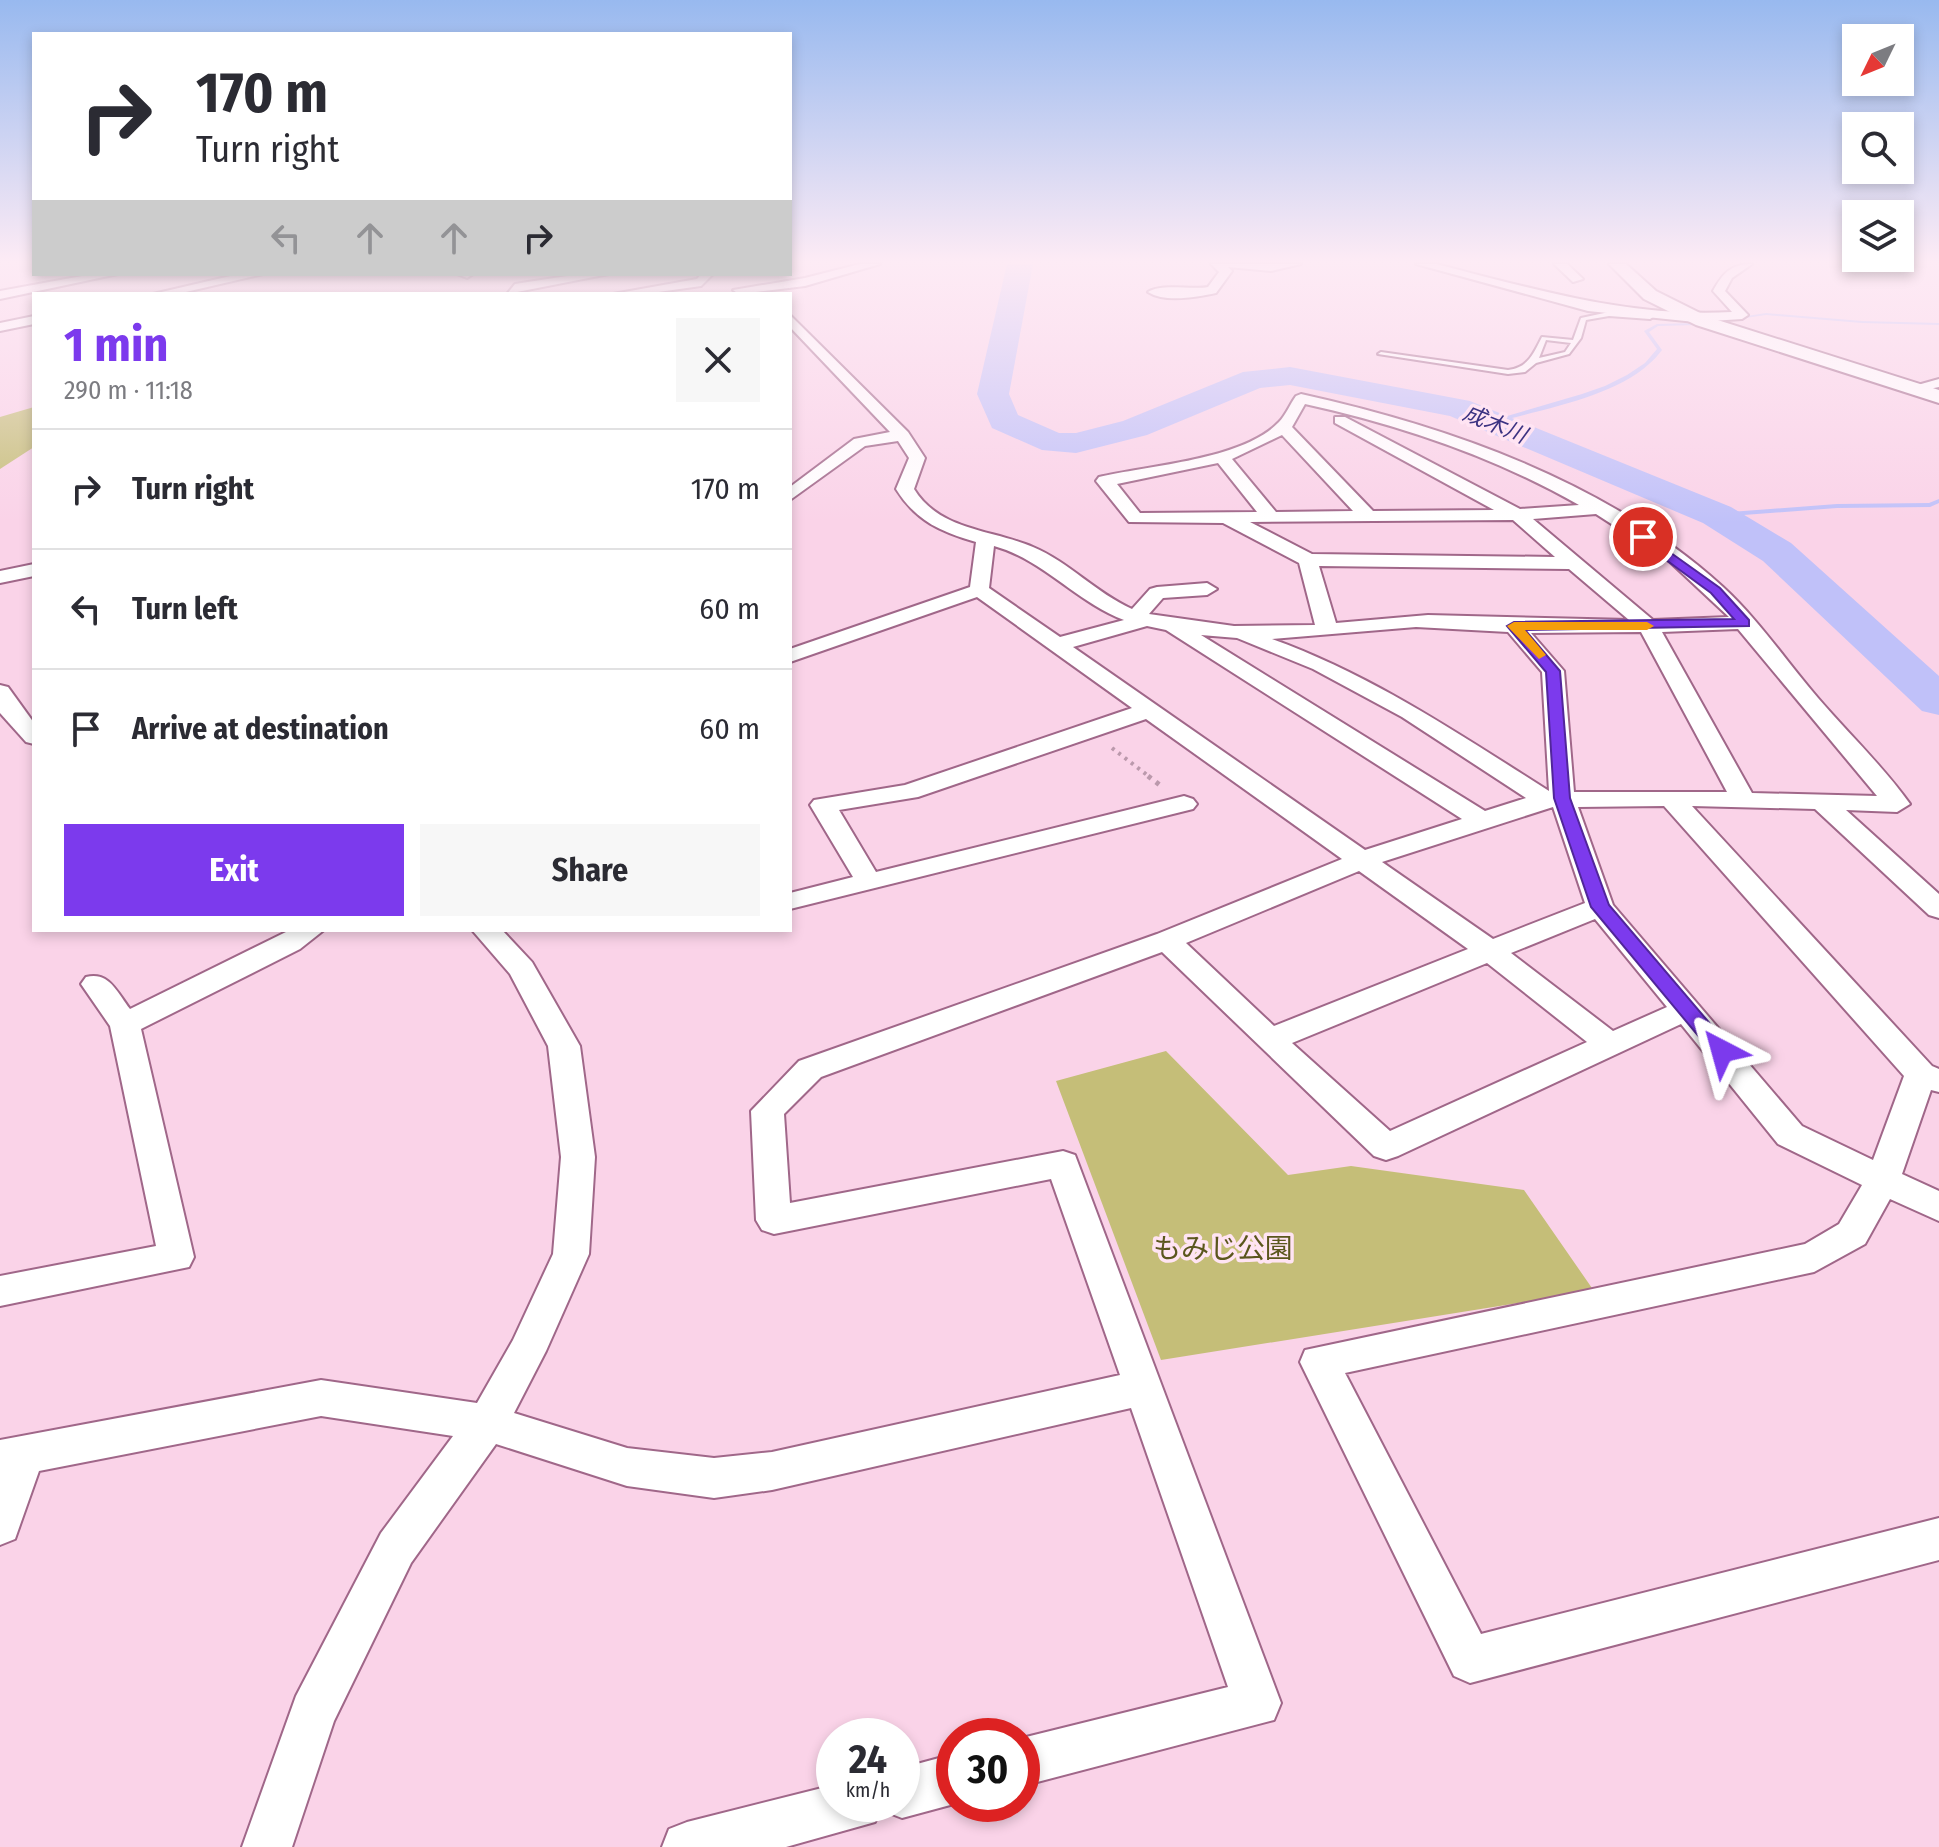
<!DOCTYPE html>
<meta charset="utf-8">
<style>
body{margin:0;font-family:"Fira Sans Condensed","Noto Sans JP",sans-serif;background:#f7f7f7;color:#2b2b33;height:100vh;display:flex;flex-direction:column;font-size:30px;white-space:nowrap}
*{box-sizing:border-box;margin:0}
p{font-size:26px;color:#7c7c81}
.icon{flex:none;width:44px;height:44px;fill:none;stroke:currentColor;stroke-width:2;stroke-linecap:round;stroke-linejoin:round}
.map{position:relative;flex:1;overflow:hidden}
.sheet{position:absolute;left:32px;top:292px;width:760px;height:640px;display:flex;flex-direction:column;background:#fff;border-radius:0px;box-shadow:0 4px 12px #0003}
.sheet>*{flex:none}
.guide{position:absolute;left:32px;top:32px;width:760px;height:244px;border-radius:0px;box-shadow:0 4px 12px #0003;background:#fff;color:#2b2b33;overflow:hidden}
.needle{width:52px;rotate:227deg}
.buttons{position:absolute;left:1842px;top:24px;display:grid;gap:16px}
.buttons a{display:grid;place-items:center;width:72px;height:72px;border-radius:0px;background:#fff;box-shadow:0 4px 12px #0003;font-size:40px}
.speed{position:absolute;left:816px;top:1718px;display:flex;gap:16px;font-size:40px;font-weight:700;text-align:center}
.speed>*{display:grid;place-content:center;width:104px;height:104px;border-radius:50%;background:#fff;box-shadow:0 4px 12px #0003;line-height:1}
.speed small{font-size:20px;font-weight:400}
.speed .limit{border:12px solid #d22;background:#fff;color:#111}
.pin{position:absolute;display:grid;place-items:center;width:68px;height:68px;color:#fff;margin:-34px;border:4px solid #fff;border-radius:50%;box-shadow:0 2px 8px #0007}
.me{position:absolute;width:88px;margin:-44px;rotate:321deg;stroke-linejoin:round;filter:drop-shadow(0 0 6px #0008)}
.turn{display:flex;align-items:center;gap:28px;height:168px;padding:0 32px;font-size:36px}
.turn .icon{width:104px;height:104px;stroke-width:2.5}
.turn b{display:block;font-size:56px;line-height:68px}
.lanes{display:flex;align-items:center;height:76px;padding:0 32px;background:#0003;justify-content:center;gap:40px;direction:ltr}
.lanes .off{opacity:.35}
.round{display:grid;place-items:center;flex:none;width:84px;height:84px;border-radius:0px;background:#f7f7f7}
.headline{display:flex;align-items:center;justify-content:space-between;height:136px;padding:0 32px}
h1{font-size:48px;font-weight:700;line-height:60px;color:#7c3aed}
.primary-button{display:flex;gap:16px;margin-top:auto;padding:16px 32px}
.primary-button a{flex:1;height:92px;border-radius:0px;background:#7c3aed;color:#fff;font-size:32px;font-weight:700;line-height:92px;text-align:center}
.primary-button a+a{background:#f7f7f7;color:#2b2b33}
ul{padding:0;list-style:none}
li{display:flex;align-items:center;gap:24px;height:120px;padding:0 32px;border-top:2px solid #e1e1e2}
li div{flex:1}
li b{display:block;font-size:30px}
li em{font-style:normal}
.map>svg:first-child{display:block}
.green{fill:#c5be78}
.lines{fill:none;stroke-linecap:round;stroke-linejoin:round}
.stream{fill:#c0c1f9;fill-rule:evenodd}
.river{fill:#c0c1f9;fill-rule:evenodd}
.service-casing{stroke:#a06789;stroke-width:4}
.minor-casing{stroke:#a06789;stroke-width:4}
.secondary-casing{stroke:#a06789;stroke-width:4}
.path-far1{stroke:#bb99ac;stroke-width:4;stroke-dasharray:3 5;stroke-linecap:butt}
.path{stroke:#bb99ac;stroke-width:5;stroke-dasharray:4 6;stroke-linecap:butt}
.service{fill:#fff;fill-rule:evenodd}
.minor{fill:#fff;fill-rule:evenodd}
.secondary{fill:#fff;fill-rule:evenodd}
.route{fill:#7c3aed;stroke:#51269a;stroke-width:2}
.slow{fill:#f59e0b}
.labels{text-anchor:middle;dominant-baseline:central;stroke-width:7;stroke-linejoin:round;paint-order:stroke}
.far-water-label{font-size:22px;font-style:italic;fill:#3c3382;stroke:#ffe4f3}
.near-park-label{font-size:28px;fill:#5b561d;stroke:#ffe4f3}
</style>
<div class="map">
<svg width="1939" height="1847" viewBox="0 0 1939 1847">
<rect width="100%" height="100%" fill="#fad3e8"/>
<!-- green -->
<g class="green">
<polygon points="34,407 34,447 0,469 0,417"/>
<polygon points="1166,1051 1288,1175 1351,1166 1524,1190 1594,1291 1161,1360 1056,1081"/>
</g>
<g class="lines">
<!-- stream -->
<g class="stream">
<polygon points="1766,313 1862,321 1939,323 1939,325 1862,323 1766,315 1717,322 1715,321"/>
<path d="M1695,323L1697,325L1658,326L1649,332L1662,350C1658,355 1654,360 1649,364C1614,397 1539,410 1493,423L1490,421L1582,394L1605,386L1627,375L1645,363L1657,349L1644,331L1657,324Z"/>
<polygon points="1939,499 1939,503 1930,507 1837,508 1717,517 1714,515 1717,513 1837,504 1929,503"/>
</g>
<!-- river -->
<polygon class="river" points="1007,264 1033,264 1009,394 1018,415 1059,433 1076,433 1123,421 1243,372 1290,367 1470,401 1731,507 1791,543 1939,676 1939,715 1922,711 1763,561 1703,523 1450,416 1290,385 1260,388 1147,435 1076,453 1042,450 992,428 977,394"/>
<defs>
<path id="service" d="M1609,312L1653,317L1650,319L1609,316L1586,320L1581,338L1569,354L1536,363L1525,372L1508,374L1378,354L1381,352L1508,370C1529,367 1533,354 1542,337L1573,340L1581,318ZM1546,340L1571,343L1565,352L1539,358Z"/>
<g id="minor">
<polygon points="860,264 880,264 805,286 739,294 733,290 805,278"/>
<path d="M1211,264H1301L1271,271L1228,267L1232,271L1216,293C1197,297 1165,303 1148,292C1161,283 1191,290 1208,287L1219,272Z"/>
<path d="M1416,264H1436C1534,289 1630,318 1732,312L1713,291C1723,273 1731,264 1752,264L1732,278L1725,291L1748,315L1742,319L1695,322L1588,311Z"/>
<polygon points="1554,264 1567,264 1583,279 1573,282"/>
<polygon points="93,274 118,274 0,299 0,291"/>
<polygon points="239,274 263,274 177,294 153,294"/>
<polygon points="457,274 473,274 467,278"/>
<polygon points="580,274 609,274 507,294 515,284"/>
<polygon points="701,274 713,274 701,286 644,294 613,294 697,279"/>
<path d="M790,315L908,432L925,458L914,489C940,531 991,529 1033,547C1069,562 1096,593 1132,609L1150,589L1157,587L1207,583L1217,589L1207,595L1163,598L1149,614L1234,626L1315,625L1299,563L1223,523L1129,522L1096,481L1099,477C1149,465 1243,460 1279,422C1286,415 1290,404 1296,396L1301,394C1450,427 1608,482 1723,587C1758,619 1787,662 1818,698C1848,733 1883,766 1910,804L1897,812L1846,810L1939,894V918L1929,915L1815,809L1692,806L1932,1066L1939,1069V1092L1931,1090L1902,1174L1939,1191V1221L1890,1199L1865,1244L1814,1272L1345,1373L1481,1634L1939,1518V1560L1470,1683L1454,1676L1300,1362L1305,1350L1805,1244L1839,1224L1862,1185L1778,1144L1681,1024L1398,1156L1386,1160L1374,1156L1162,952L821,1077L784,1114L790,1203L1063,1151L1075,1155L1281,1703L1274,1720L1022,1786V1738L1228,1687L1131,1408L772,1490L714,1498L627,1486L496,1444L411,1563L334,1721L292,1847H242L296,1696L381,1533L453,1436L321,1416L39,1471L15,1539L0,1545V1440L321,1380L477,1403L513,1340L553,1254L561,1157L548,1046L510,974L472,930H502L532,962L580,1046L595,1157L589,1254L546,1351L514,1413L627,1448L714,1458L772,1452L1120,1375L1051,1179L774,1234L762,1230L756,1220L751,1111L799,1061L1157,934L1342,859L1146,719L918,797L839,810L876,872L1184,796L1193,799L1197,804L1193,809L790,909V893L853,877L810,805L814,800L905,785L1132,708L977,597L790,662V649L970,587L976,542C941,532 916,521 896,489L909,458L898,441L865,446L790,500V487L854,439L890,432L790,327ZM1305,404C1400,425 1495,457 1579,505L1520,509L1345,417H1335V423L1494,510L1373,511L1292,427ZM1282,435L1353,511L1276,512L1232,459ZM1218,463L1257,512L1140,513L1117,484ZM1596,514L1669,561L1729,617L1653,620L1533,519ZM1513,520L1555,557L1312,554L1250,522ZM994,546C1044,560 1076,602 1124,620L1060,637L989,588ZM1319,566L1569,569L1629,620L1428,615L1336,623ZM1147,626L1166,630L1462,819L1365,850L1073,647ZM1416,627L1508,632L1542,672L1549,791C1459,734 1372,675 1272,639ZM1738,629L1877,796L1752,793L1662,632ZM1641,632L1727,792H1574L1564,671L1531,633ZM1201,635L1237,638L1313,669L1402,717L1526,798L1485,811ZM1664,806L1904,1076L1873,1160L1802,1126L1613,905L1578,807ZM1553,807L1585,903L1493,939L1382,862ZM1359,871L1468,949L1274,1026L1186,943ZM1595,919L1667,1007L1613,1031L1511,953ZM1487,963L1587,1042L1390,1131L1292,1043Z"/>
<polygon points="34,316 34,324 0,331 0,323"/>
<polygon points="1939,379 1939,387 1914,392 1907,388"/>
<polygon points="34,564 34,576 0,583 0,571"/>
<polygon points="0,685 8,687 34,723 34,744 26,742 0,713"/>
<path d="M290,930H324L300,949L141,1029L194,1257L189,1267L0,1306V1276L156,1246L110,1026L81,984L86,977C109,971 117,992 130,1009Z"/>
<polygon points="954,1754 954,1804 902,1818 884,1811 882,1804 875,1822 786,1847 662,1847 669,1829 687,1822 834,1785 834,1804 902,1804 902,1768"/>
</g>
<polygon id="secondary" points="1609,264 1626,264 1656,291 1708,317 1939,390 1939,403 1696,325 1644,299"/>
</defs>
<!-- service casing -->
<use href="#service" class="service-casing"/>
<!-- minor casing -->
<use href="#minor" class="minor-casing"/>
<!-- secondary casing -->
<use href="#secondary" class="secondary-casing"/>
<!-- path-far1 -->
<polyline class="path-far1" points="1112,748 1151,778"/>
<!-- path -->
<polyline class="path" points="1148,776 1161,786"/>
<!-- service -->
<use href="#service" class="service"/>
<!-- minor -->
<use href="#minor" class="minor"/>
<!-- secondary -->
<use href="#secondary" class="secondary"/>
</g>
<!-- sky -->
<linearGradient id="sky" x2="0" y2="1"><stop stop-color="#98b9ef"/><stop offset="0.5" stop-color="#fdebf5"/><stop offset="1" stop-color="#fdebf5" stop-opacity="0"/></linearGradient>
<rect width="1939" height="523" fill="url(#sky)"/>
<!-- route -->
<polygon class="route" points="1643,533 1720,588 1749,620 1749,626 1525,630 1560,671 1570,798 1609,905 1729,1046 1732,1051 1729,1056 1715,1056 1591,907 1554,798 1546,672 1507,626 1514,622 1734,619 1711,593 1639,540 1639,534"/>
<!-- slow -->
<polygon class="slow" points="1514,622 1647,622 1654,626 1647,630 1525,630 1546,655 1539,659 1507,626"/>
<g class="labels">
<!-- far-water labels -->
<g class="far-water-label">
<text transform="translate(1495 424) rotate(22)">成木川</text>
</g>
<!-- near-park labels -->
<g class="near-park-label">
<text x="1223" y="1248">もみじ公園</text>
</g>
</g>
</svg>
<div class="buttons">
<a><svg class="needle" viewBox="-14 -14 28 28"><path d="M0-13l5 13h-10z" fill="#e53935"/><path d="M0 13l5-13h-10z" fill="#7c7c81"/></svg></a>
<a><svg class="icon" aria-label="search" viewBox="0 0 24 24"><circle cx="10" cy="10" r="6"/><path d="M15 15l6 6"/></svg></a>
<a><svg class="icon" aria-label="layers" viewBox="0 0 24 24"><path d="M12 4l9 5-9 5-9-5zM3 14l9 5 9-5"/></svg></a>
</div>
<div class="speed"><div>24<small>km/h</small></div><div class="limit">30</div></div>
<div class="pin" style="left:1643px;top:537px;background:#d93025"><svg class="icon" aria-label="arrive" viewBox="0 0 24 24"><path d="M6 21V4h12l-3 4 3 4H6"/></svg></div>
<svg class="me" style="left:1722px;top:1051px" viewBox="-20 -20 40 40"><path d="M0-17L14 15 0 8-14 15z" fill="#7c3aed" stroke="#fff" stroke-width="4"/></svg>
<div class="guide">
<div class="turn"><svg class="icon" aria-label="right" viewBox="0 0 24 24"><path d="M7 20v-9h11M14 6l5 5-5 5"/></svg><div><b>170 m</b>Turn right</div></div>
<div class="lanes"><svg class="icon off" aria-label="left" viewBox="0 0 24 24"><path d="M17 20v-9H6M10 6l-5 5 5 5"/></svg><svg class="icon off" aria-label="ahead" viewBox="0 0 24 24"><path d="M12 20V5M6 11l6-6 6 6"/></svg><svg class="icon off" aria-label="ahead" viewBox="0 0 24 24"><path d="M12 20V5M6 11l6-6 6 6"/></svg><svg class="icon" aria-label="right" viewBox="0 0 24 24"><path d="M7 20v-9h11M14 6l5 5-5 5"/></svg></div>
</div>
<section class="sheet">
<div class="headline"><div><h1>1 min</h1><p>290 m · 11:18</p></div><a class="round"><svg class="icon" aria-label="close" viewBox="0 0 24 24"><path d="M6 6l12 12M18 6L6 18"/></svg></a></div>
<ul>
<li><svg class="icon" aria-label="right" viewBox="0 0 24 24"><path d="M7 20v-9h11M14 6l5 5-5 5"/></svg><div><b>Turn right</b></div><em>170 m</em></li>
<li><svg class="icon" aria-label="left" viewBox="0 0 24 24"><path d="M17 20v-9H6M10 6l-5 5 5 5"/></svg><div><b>Turn left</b></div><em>60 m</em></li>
<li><svg class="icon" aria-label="arrive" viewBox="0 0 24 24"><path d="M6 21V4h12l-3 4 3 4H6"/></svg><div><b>Arrive at destination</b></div><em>60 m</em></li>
</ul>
<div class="primary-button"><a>Exit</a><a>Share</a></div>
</section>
</div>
